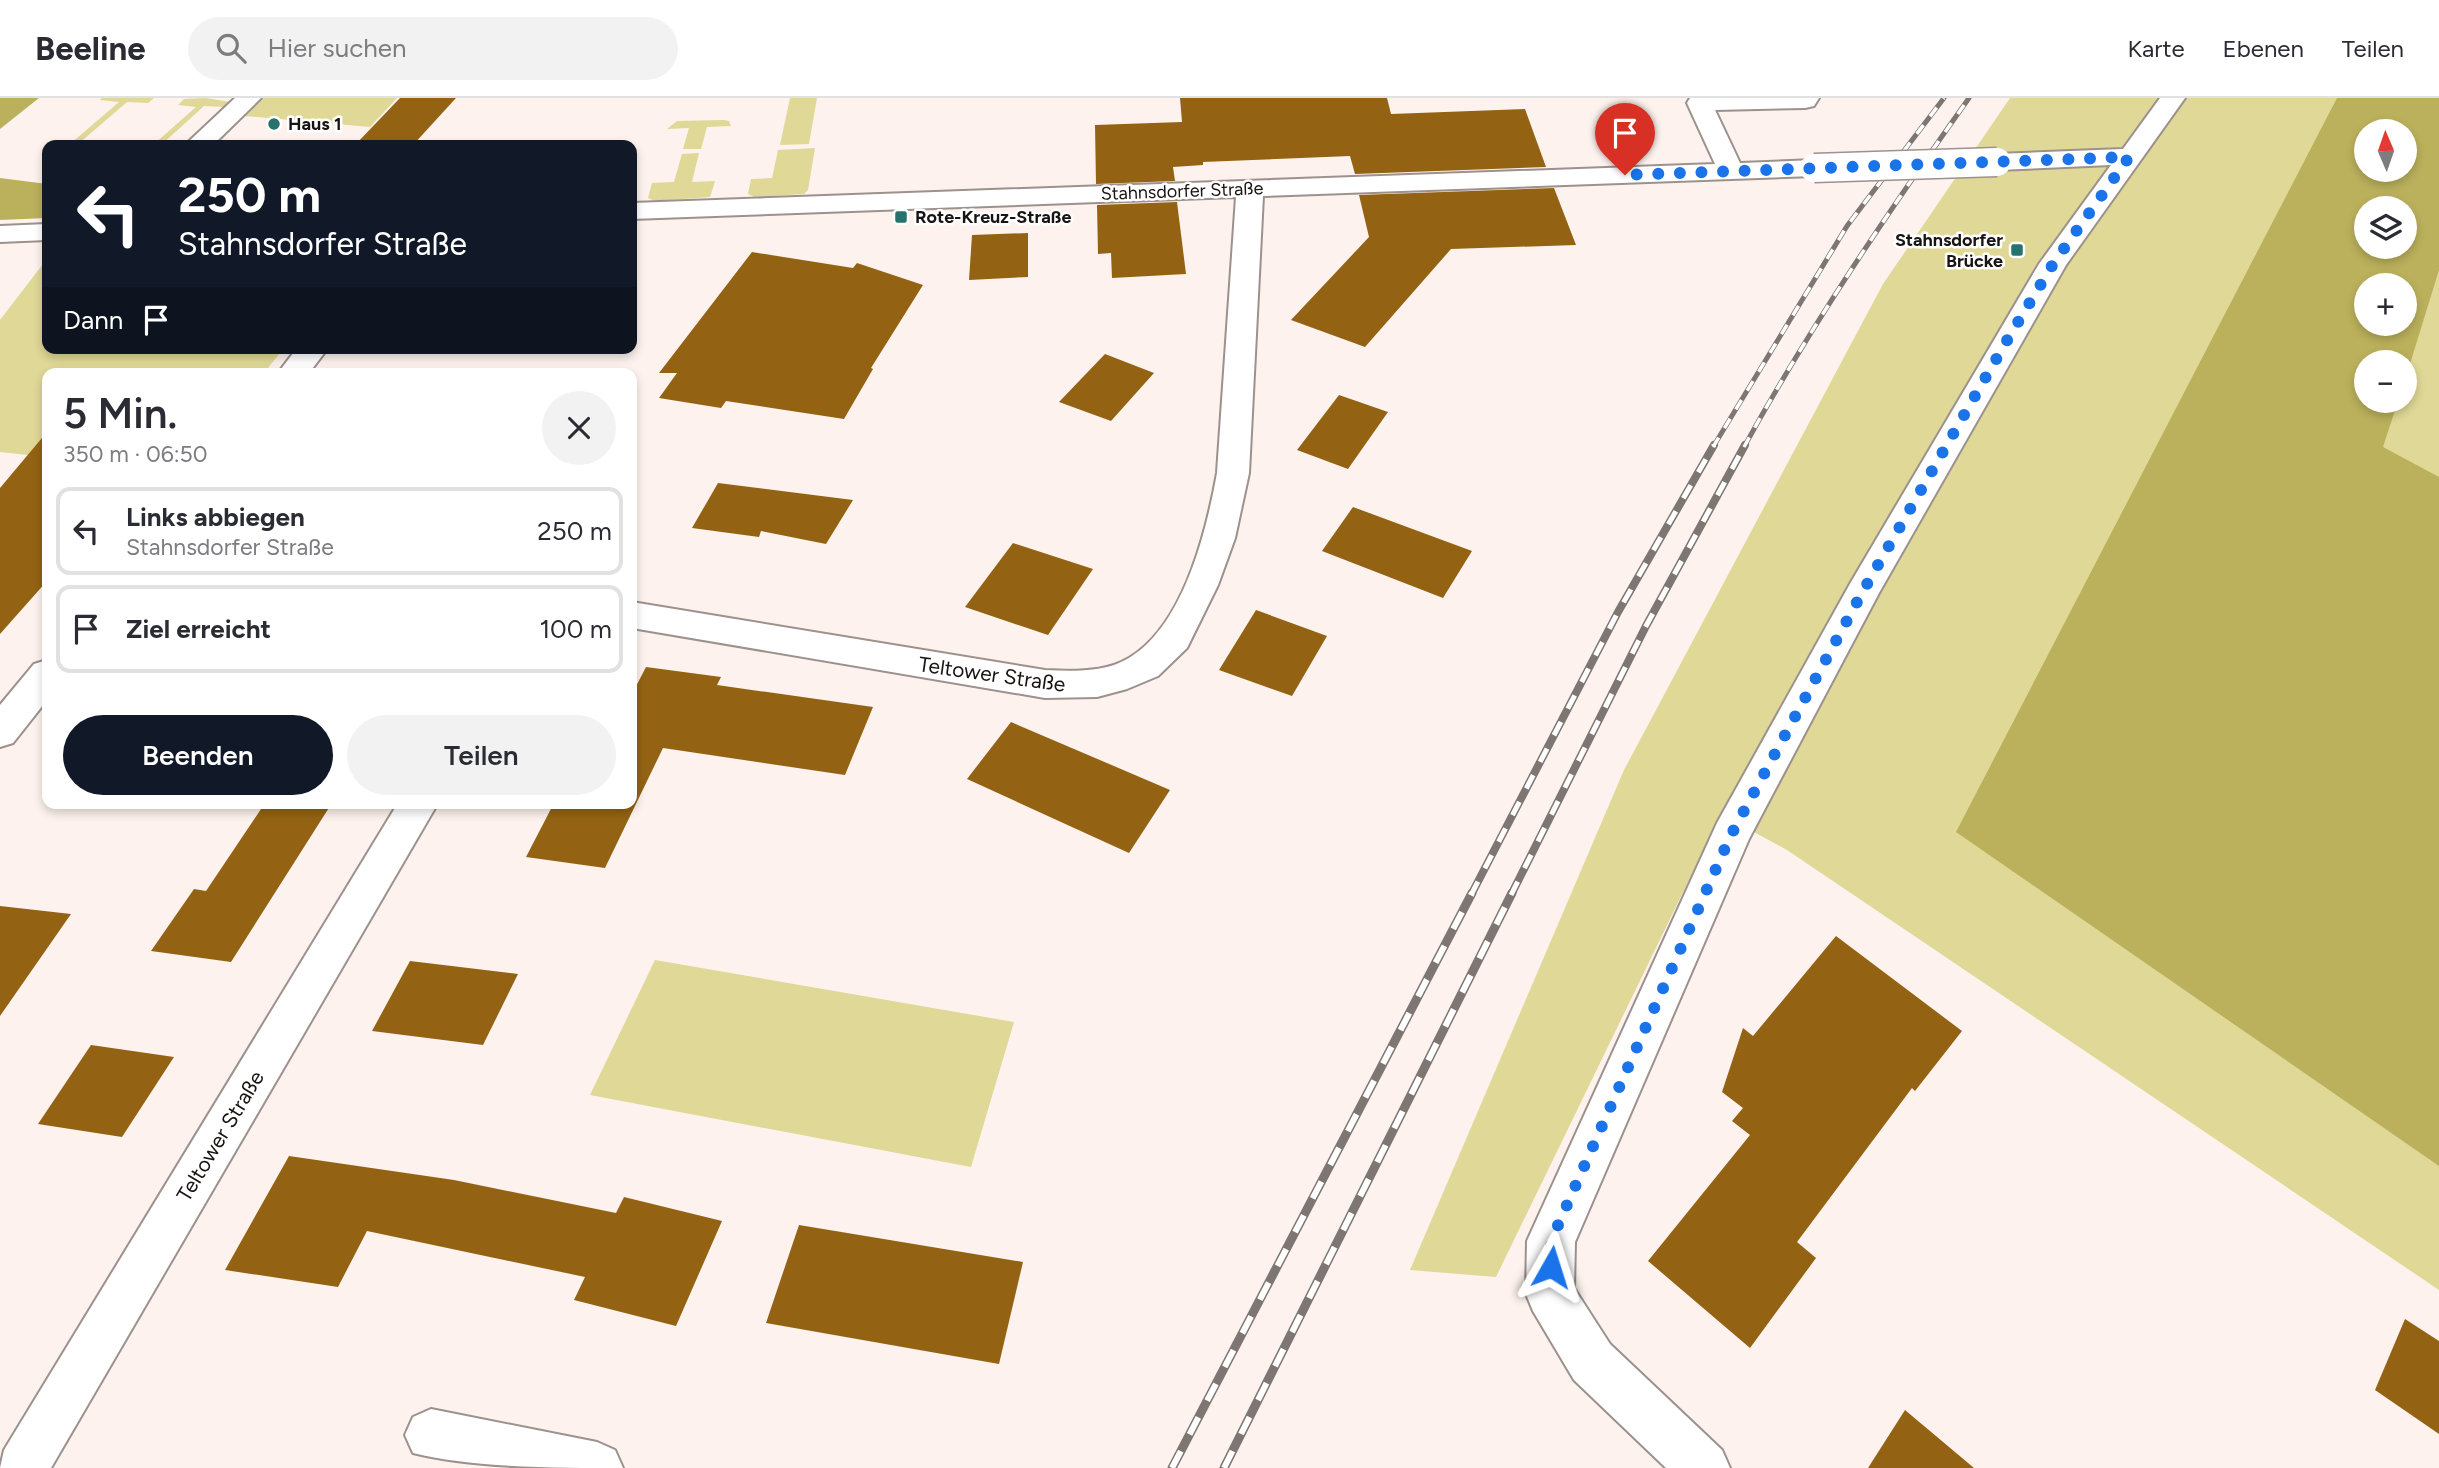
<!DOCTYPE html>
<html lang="de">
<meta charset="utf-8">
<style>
body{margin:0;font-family:Figtree,sans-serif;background:#f2f2f3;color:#2b2b33;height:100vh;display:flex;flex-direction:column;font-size:26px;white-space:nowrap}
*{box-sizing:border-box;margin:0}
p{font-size:23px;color:#7c7c81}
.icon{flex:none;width:38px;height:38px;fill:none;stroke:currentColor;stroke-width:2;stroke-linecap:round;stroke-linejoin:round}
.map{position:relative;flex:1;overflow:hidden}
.side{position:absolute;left:42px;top:270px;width:595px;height:441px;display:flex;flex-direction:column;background:#fff;border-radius:14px;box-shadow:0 4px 10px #0003}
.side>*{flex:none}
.hud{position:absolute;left:42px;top:42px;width:595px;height:214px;border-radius:14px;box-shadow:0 4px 10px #0003;background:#111827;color:#fff;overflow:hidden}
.needle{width:46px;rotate:358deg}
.buttons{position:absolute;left:2354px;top:21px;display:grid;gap:14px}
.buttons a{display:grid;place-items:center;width:63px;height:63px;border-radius:50%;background:#fff;box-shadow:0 4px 10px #0003;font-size:35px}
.pin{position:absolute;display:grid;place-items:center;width:60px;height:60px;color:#fff;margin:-72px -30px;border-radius:50% 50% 50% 0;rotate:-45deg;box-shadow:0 0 7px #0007}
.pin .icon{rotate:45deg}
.me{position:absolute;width:77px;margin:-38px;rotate:6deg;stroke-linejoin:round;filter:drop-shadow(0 0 5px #0008)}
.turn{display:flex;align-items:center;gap:24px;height:147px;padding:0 21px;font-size:32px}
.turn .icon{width:91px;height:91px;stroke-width:2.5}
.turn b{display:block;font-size:49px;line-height:60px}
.then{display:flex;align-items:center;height:66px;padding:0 21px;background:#0003;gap:14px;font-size:26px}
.round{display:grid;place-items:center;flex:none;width:74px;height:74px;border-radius:37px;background:#f2f2f3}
.summary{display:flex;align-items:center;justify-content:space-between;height:119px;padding:0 21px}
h1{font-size:42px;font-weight:600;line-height:52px}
.cta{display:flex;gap:14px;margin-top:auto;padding:14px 21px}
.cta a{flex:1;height:80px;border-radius:42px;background:#111827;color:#fff;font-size:28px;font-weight:600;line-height:80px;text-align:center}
.cta a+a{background:#f2f2f3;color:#2b2b33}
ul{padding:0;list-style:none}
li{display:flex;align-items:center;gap:21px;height:88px;margin:0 14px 10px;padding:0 7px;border:4px solid #e1e1e2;border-radius:14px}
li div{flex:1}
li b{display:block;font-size:26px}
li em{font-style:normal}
header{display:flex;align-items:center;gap:42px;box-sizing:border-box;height:98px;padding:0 35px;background:#fff;border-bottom:2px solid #e1e1e2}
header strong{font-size:33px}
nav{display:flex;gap:38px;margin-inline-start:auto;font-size:24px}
.search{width:490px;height:63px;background:#f2f2f3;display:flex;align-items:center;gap:18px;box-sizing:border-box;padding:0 24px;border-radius:38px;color:#7c7c81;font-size:26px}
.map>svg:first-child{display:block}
.green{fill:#e0d896;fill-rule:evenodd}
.forest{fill:#bbb15c;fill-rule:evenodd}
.building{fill:#936313}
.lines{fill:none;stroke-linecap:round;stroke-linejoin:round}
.minor-casing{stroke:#9c918d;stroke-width:4}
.minor{fill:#fff;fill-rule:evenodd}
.rail-far2-casing{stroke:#7d7673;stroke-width:5}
.rail-far1-casing{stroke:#7d7673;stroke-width:8}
.rail-casing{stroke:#7d7673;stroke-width:9}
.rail-far2{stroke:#fff;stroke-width:3.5;stroke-dasharray:11;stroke-linecap:butt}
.rail-far1{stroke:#fff;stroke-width:5;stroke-dasharray:15;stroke-linecap:butt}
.rail{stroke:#fff;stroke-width:6;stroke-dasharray:19;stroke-linecap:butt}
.minor-bridge-casing{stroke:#9c918d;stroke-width:31;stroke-linecap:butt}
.minor-bridge{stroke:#fff;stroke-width:28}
.route{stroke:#1a73e8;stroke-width:12;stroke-dasharray:0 21.6}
.poi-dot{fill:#28726d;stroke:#fff;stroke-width:2.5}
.labels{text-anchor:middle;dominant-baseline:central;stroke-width:5;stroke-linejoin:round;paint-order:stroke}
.far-poi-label{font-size:18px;font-weight:bold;fill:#181413;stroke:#fff;text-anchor:start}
.far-street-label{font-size:18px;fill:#181413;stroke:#fff}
.street-label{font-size:21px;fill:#181413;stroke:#fff}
</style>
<header>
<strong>Beeline</strong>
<div class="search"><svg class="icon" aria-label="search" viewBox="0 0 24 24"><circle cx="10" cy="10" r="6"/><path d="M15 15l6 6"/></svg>Hier suchen</div>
<nav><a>Karte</a><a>Ebenen</a><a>Teilen</a></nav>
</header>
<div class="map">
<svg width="2439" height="1370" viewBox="0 0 2439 1370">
<rect width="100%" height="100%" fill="#fdf2ed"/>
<!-- green -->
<g class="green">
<polygon points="102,0 154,0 148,5 127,4 77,47 69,47 119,4 100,2"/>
<polygon points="206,0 230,4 224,9 204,8 161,47 153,47 196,9 178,7 184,1"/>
<polygon points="264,0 397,0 370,29 245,18"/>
<polygon points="790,0 817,0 809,46 780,47"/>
<path d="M2010,0H2439V1192L1787,752L1721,716L1496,1179L1410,1172L1624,672L1883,186ZM2366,33H2404V72H2366ZM2366,110H2404V149H2366ZM2366,187H2404V226H2366ZM2366,264H2404V303H2366Z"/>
<polygon points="724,22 729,23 731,28 707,29 701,51 683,51 689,30 667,31 677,23"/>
<polygon points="815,50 808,92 804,96 755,99 748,96 751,81 772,80 778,52"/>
<polygon points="699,55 692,84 715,83 710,99 655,103 648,100 652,85 674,84 682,56"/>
<polygon points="46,162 47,250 284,250 264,275 47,275 47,359 0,354 0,222"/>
<polygon points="655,862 1014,924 971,1069 590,997"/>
</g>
<!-- forest -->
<g class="forest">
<polygon points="0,0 39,0 0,31"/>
<path d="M2337,0H2439V172L2405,282L2404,264H2366V303H2398L2383,349L2439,379V1068L1956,734ZM2366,33H2404V72H2366ZM2366,110H2404V149H2366ZM2366,187H2404V226H2366Z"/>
<polygon points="0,80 47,86 47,120 0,122"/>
</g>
<!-- building -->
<g class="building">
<polygon points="400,0 456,0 413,47 355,47"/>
<polygon points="1180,0 1387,0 1391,16 1525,11 1546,69 1355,76 1350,58 1203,64 1203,67 1173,69 1175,83 1096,86 1095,27 1182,24"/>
<polygon points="1554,90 1576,147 1451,151 1365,249 1291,222 1369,139 1359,97"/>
<polygon points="1177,104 1186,176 1112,180 1111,155 1098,156 1097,107"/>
<polygon points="1028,135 1028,179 969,182 972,137"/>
<polygon points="752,154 853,170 857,165 923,187 871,270 873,271 844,321 726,303 721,310 659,300 677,275 659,275"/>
<polygon points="1105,256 1154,275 1111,323 1059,304"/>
<polygon points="1339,297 1388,314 1348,371 1297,352"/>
<polygon points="47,334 47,483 0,536 0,390"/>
<polygon points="718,385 853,402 826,446 761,433 759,439 692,430"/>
<polygon points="1353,409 1472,453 1443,500 1322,453"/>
<polygon points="1013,445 1093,471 1048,537 965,509"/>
<polygon points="1256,512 1327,538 1292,598 1219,572"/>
<polygon points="646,569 721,579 717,587 873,609 845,677 663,650 605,770 526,759 554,705 632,705 632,596"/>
<polygon points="1011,624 1170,692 1129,755 967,681"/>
<polygon points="265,705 332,705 231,864 151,853 194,791 206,793"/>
<polygon points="0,808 71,816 0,918"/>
<polygon points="1836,838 1962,933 1915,993 1912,990 1797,1144 1816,1160 1750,1250 1648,1163 1750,1037 1732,1023 1743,1010 1722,994 1743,930 1753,938"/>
<polygon points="410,863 518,876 483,947 372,933"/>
<polygon points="91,947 174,959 122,1039 38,1026"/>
<polygon points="289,1058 454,1082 616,1115 624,1099 722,1123 676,1228 574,1202 585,1179 367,1133 338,1189 225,1172"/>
<polygon points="799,1127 1023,1164 999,1266 766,1225"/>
<polygon points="2405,1221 2439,1243 2439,1336 2375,1292"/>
<polygon points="1905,1312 1974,1370 1868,1370"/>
</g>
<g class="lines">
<defs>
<g id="minor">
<polygon points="235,0 261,0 213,47 185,47"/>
<path d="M1690,0H1819L1814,8L1805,10L1715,12L1740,65L1814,62L1823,64L1827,70L1823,76L1814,78L1263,98L1249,375L1235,440L1218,487L1187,550L1158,578L1127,591L1097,599L1045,600L632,530V504L1045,572C1068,573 1093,574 1114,567C1180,544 1206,436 1217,375L1236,99L632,121V105L1715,66L1687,5Z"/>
<polygon points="2160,0 2185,0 2066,167 1879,495 1749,741 1575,1144 1574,1190 1610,1246 1722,1352 1730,1370 1666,1370 1574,1282 1533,1213 1526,1196 1527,1143 1717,725 1851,484 2039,166 2111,67 1997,72 1988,70 1984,64 1988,58 1997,56 2123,51"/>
<polygon points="47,126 47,142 0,144 0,128"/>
<polygon points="297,250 328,250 309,275 278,275"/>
<polygon points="47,562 47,602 13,645 0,649 0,607 34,566"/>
<polygon points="398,705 438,705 51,1370 0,1370 4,1352"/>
<path d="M431,1311L597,1344L615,1352L623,1370C558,1370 473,1370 413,1355L405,1337L413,1319Z"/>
</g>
</defs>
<!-- minor casing -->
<use href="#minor" class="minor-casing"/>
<!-- minor -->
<use href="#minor" class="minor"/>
<defs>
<g id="rail-far2">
<polyline points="1713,349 1847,128 1944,0"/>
<path d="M1744,349C1811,227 1889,113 1969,0"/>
</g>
<g id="rail-far1">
<polyline points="1471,797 1618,514 1714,347"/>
<polyline points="1511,797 1646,528 1745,347"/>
</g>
<g id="rail">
<polyline points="1172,1370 1472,795"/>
<polyline points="1224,1370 1512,795"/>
</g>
</defs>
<!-- rail-far2 casing -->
<use href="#rail-far2" class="rail-far2-casing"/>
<!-- rail-far1 casing -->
<use href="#rail-far1" class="rail-far1-casing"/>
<!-- rail casing -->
<use href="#rail" class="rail-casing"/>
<!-- rail-far2 -->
<use href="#rail-far2" class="rail-far2"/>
<!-- rail-far1 -->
<use href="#rail-far1" class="rail-far1"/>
<!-- rail -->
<use href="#rail" class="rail"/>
<defs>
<polyline id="minor-bridge" points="1814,70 1997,64"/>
</defs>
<!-- minor-bridge casing -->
<use href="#minor-bridge" class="minor-bridge-casing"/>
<!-- minor-bridge -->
<use href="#minor-bridge" class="minor-bridge"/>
</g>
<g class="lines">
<!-- route -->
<polyline class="route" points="1551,1169 1551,1143 1731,737 1863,493 2006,244 2053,166 2129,59 1625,77"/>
</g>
<!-- markers -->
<g class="poi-dot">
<circle cx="274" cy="26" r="7"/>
<rect x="894" y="112" width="14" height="14" rx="3.5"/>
<rect x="2010" y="145" width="14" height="14" rx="3.5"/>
</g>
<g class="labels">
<!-- far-poi labels -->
<g class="far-poi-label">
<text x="288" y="26">Haus 1</text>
<text x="915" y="119">Rote-Kreuz-Straße</text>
<text x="2003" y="142" text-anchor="end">Stahnsdorfer<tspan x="2003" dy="21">Brücke</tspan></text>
</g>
<!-- far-street labels -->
<g class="far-street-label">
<text transform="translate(1182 93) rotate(-2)">Stahnsdorfer Straße</text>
</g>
<!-- street labels -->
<g class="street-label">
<text transform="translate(992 576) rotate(8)">Teltower Straße</text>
<text transform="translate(220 1038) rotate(-59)">Teltower Straße</text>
</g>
</g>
</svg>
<div class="buttons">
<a><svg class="needle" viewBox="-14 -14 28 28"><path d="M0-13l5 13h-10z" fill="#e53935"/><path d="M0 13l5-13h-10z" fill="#7c7c81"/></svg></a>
<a><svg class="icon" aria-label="layers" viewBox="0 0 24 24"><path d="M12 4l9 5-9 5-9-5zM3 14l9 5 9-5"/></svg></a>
<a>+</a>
<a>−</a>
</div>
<div class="pin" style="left:1625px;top:77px;background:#d93025"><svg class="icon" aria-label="arrive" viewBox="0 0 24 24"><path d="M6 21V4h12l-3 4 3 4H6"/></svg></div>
<svg class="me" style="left:1551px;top:1169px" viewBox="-20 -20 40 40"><path d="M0-17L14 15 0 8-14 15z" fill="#1a73e8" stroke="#fff" stroke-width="4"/></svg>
<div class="hud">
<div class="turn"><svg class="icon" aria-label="left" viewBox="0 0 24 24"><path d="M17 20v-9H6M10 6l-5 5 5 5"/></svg><div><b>250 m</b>Stahnsdorfer Straße</div></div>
<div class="then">Dann<svg class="icon" aria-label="arrive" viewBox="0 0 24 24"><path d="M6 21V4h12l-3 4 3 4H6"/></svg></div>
</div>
<section class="side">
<div class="summary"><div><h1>5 Min.</h1><p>350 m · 06:50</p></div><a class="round"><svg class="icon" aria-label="close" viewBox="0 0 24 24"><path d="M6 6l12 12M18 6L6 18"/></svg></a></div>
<ul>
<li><svg class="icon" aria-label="left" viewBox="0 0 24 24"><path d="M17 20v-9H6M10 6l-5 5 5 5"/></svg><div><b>Links abbiegen</b><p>Stahnsdorfer Straße</p></div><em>250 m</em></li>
<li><svg class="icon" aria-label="arrive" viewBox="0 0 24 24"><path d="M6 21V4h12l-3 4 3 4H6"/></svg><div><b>Ziel erreicht</b></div><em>100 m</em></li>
</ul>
<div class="cta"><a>Beenden</a><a>Teilen</a></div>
</section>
</div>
